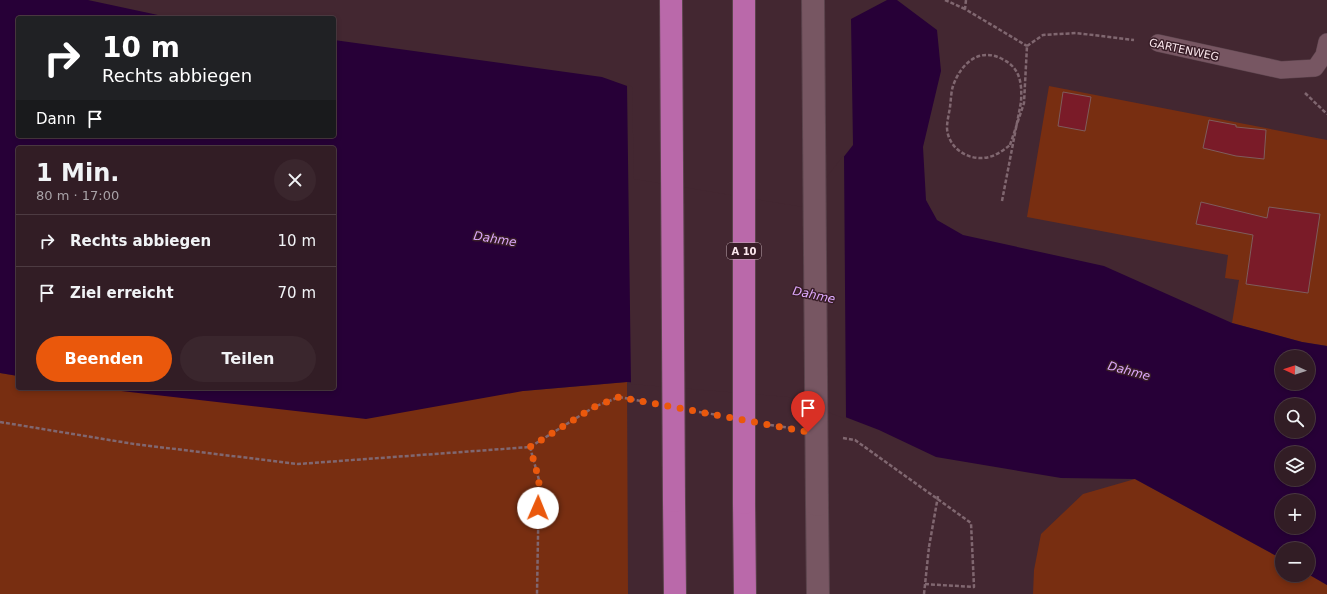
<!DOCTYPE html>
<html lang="de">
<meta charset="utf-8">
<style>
body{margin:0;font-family:"DejaVu Sans",sans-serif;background:#3a262d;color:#f1f3f6;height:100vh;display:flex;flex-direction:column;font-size:15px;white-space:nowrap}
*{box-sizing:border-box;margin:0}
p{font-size:13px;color:#a8a2a7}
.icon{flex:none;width:22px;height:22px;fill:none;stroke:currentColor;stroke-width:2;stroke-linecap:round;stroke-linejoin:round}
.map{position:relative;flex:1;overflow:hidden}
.panel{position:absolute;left:16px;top:146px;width:320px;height:244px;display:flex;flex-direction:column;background:#321d25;border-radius:4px;box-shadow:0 2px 6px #0003,0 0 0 1px #4d3b42}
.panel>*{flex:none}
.guide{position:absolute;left:16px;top:16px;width:320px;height:122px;border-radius:4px;box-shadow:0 2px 6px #0003,0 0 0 1px #4d3b42;background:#202124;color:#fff;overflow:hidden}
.needle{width:26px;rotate:273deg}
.buttons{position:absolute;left:1275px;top:350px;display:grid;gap:8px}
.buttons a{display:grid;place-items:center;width:40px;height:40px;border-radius:50%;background:#321d25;box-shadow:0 2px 6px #0003,0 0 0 1px #4d3b42;font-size:20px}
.pin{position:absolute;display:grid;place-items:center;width:34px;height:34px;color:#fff;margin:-41px -17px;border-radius:50% 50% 50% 0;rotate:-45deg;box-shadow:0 0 4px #0007}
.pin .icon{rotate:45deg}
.me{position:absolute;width:44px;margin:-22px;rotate:1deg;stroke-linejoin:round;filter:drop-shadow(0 0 3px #0008)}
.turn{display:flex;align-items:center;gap:14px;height:84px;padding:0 20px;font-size:18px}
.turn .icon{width:52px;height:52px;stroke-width:2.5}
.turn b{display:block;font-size:28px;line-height:34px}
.then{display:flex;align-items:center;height:38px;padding:0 20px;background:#0003;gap:8px;font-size:15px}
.round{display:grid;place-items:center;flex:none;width:42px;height:42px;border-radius:21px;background:#3a262d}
.summary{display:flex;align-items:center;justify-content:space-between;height:68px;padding:0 20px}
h1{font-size:24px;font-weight:800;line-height:30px}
.primary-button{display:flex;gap:8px;margin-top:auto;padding:8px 20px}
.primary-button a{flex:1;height:46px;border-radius:24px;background:#ea580c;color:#fff;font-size:16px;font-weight:800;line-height:46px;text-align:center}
.primary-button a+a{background:#3a262d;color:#f1f3f6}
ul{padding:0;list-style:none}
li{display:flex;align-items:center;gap:12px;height:52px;padding:0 20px;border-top:1px solid #4d3b42}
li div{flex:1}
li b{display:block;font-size:15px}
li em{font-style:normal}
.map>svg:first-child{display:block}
.green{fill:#782e11}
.water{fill:#270037;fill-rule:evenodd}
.pier{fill:#432731}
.building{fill:#7a1b28;stroke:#7f5c5c}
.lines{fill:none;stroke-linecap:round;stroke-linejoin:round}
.service-casing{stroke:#5b434c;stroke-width:18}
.secondary-casing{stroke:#5b434c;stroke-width:24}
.motorway-casing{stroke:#5b434c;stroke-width:24}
.path{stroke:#806770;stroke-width:2.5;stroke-dasharray:4 2;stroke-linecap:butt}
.service{stroke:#775662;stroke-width:17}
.secondary{stroke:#775662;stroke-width:22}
.motorway{stroke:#ba69aa;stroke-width:22}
.secondary-bridge-casing{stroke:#5b434c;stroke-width:24;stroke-linecap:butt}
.motorway-bridge-casing{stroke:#5b434c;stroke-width:24;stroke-linecap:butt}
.path-bridge{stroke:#806770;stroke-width:2.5;stroke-dasharray:4 2;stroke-linecap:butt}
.secondary-bridge{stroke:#775662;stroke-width:22}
.motorway-bridge{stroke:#ba69aa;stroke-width:22}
.route{stroke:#ea580c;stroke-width:7;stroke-dasharray:0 12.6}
.labels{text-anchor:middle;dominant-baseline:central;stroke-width:3;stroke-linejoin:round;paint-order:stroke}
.shield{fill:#381d27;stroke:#c0aab2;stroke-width:1}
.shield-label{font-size:10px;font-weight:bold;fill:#fbe7ed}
.street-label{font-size:11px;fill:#fbe7ed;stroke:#381d27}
.water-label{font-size:12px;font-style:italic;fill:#dda8fb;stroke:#381d27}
</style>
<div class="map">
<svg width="1327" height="594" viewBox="0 0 1327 594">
<rect width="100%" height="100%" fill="#432731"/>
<!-- green -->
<g class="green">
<polygon points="1049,86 1327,140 1327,346 1302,342 1232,323 1239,280 1225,278 1228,255 1027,217"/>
<polygon points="0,373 18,376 18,388 523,391 627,382 628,594 0,594"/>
<polygon points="1135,479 1282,559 1282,575 1308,574 1327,585 1327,594 1033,594 1034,570 1041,534 1083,494"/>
</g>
<!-- water -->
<path class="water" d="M0,0H88L172,18H18V136H334V40L602,77L630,87L632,181L803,209L853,145L851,19L887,0H897L937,30L941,71L923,147L926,200L937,220L963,235L1104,266L1232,323L1302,342L1327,346V585L1308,574V549H1282V559L1135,479L1061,478L936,457L879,430L788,395L627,382L523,391L366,419L95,388H334V148H18V376L0,373ZM1282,357H1308V383H1282ZM1282,405H1308V431H1282ZM1282,453H1308V479H1282ZM1282,501H1308V527H1282Z"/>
<!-- pier -->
<polygon class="pier" points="627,84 632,87 634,179 803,207 844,155 846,419 788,397 631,384"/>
<!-- building -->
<g class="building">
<polygon points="1063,92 1091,97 1085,131 1058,126"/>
<polygon points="1209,120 1236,125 1236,127 1266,130 1264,159 1236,156 1203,148"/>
<polygon points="1201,202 1267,218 1269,207 1320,214 1308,293 1246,284 1253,235 1196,224"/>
</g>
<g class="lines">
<defs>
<polyline id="service" points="1158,43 1281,70 1315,68 1324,55 1327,42"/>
<polyline id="secondary" points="817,505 818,594"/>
<g id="motorway">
<polyline points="674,501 675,594"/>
<polyline points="744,503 745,594"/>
</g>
</defs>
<!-- service casing -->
<use href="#service" class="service-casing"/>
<!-- secondary casing -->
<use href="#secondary" class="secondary-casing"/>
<!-- motorway casing -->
<use href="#motorway" class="motorway-casing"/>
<!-- path -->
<g class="path">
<polyline points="945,0 965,9"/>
<polyline points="966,0 965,9 1027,46"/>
<polyline points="1027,46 1043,35 1076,33 1134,40"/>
<polyline points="1305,93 1327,114"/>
<polyline points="1010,145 1024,103 1027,46"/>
<polyline points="699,412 718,415"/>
<polyline points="0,422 134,444 298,464 530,447 594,407 619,397 647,402"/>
<polyline points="770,425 791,428"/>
<polyline points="843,438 855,440 971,523 974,587 924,584"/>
<polyline points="530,447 539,480 537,594"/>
<polyline points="924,594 929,547"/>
</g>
<!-- service -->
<use href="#service" class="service"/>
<!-- secondary -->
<use href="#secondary" class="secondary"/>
<!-- motorway -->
<use href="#motorway" class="motorway"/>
<defs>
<polyline id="secondary-bridge" points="813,0 817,505"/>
<g id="motorway-bridge">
<polyline points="671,0 674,501"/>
<polyline points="744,0 744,503"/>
</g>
</defs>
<!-- secondary-bridge casing -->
<use href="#secondary-bridge" class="secondary-bridge-casing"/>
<!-- motorway-bridge casing -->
<use href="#motorway-bridge" class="motorway-bridge-casing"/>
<!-- path-bridge -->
<g class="path-bridge">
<path d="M1002,201L1021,102C1022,85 1021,69 1004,60C980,46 961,63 953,86C951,92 951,100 950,107C949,114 947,121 947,128C948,149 970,162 989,157C997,155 1004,150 1010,145"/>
<polyline points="929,547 938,496"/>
</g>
<!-- secondary-bridge -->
<use href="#secondary-bridge" class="secondary-bridge"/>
<!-- motorway-bridge -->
<use href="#motorway-bridge" class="motorway-bridge"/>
</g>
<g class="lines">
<!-- route -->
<polyline class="route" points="538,508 539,480 530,447 594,407 619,397 808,432"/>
</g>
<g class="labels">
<!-- shield labels -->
<rect class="shield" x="727" y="243" width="34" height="16" rx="3"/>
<g class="shield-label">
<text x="744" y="251">A 10</text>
</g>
<!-- street labels -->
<g class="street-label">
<text transform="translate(1184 50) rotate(12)">GARTENWEG</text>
</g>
<!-- water labels -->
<g class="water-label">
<text transform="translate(495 239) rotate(9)">Dahme</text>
<text transform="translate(814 295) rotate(12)">Dahme</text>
<text transform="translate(1129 371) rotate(15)">Dahme</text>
</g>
</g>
</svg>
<div class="buttons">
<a><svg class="needle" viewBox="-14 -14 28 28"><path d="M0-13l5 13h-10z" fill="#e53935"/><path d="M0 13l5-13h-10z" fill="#a8a2a7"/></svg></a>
<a><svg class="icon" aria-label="search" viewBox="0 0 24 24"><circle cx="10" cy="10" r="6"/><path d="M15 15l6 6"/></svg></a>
<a><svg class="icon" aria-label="layers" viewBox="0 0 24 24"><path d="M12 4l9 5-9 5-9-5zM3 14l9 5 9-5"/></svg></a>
<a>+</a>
<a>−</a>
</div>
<div class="pin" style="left:808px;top:432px;background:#d93025"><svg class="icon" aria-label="arrive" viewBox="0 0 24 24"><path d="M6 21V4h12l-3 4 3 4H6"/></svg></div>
<svg class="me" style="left:538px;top:508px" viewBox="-20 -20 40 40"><circle r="19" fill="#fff"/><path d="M0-13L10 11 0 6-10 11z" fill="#ea580c"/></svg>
<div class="guide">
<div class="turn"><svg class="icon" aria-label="right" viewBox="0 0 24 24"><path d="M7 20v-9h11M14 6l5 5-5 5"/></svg><div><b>10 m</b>Rechts abbiegen</div></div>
<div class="then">Dann<svg class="icon" aria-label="arrive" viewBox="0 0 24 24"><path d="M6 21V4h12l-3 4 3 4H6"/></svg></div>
</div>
<section class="panel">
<div class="summary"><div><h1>1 Min.</h1><p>80 m · 17:00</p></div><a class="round"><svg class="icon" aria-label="close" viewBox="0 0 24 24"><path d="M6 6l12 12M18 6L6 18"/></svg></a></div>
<ul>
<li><svg class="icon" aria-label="right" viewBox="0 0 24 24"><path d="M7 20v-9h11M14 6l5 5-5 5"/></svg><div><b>Rechts abbiegen</b></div><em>10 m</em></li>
<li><svg class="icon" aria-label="arrive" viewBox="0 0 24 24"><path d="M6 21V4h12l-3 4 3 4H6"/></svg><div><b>Ziel erreicht</b></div><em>70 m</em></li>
</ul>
<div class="primary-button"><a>Beenden</a><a>Teilen</a></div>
</section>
</div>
